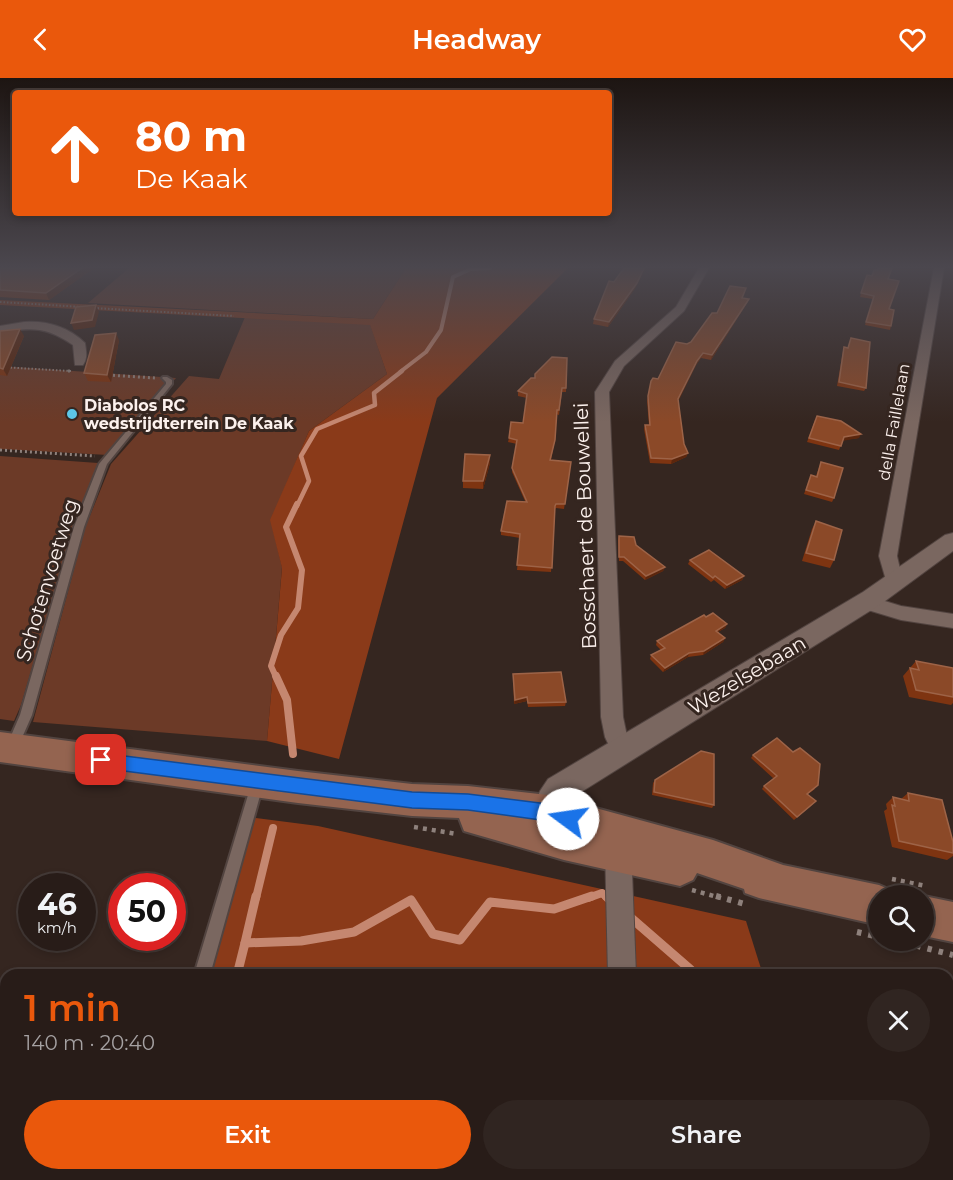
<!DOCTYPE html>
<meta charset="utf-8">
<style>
body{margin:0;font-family:Montserrat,sans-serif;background:#302521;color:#f1f3f6;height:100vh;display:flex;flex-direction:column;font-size:22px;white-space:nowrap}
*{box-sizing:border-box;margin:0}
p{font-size:20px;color:#a5a1a2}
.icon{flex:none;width:33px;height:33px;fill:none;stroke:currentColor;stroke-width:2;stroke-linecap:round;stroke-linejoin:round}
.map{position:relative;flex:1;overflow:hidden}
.panel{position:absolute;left:0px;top:891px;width:954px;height:212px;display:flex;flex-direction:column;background:#281c18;border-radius:18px 18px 0 0;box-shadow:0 3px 9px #0003,0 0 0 2px #443a37}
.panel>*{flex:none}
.top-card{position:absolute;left:12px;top:12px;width:600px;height:126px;border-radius:6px;box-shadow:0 3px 9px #0003,0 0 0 2px #443a37;background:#ea580c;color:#fff;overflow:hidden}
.tools{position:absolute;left:868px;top:807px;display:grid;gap:12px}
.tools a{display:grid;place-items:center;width:66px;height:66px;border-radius:50%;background:#281c18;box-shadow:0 3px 9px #0003,0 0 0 2px #443a37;font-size:30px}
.speed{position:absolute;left:18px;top:795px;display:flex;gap:12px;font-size:30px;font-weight:700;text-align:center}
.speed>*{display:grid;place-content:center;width:78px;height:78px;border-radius:50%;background:#281c18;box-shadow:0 3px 9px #0003,0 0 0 2px #443a37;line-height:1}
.speed small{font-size:15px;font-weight:400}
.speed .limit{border:9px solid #d22;background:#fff;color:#111}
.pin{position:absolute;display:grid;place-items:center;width:51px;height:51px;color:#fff;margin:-26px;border-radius:12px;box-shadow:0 3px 9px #0006}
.me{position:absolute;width:66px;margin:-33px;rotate:284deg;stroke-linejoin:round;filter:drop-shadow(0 0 4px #0008)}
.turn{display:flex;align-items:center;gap:21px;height:126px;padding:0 24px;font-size:27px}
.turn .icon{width:78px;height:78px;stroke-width:2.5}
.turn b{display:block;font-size:42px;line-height:51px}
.round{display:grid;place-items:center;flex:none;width:63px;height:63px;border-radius:32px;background:#302521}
.headline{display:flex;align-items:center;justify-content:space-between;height:102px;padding:0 24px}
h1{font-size:36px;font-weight:600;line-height:45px;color:#ea580c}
.button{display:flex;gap:12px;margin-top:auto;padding:12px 24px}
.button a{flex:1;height:69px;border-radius:36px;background:#ea580c;color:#fff;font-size:24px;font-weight:600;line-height:69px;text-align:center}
.button a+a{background:#302521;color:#f1f3f6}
header{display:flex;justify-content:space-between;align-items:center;height:78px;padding:0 24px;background:#ea580c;color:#fff;font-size:27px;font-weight:600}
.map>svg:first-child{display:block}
.green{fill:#6c3a27}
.forest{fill:#8a3a19}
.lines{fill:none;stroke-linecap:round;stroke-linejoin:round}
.stream-far4{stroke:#c58770;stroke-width:4}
.stream-far3{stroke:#c58770;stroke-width:4.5}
.stream-far2{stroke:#c58770;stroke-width:6}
.stream-far1{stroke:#c58770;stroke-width:8}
.stream{stroke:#c58770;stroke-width:9}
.service-casing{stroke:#524440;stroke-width:4}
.minor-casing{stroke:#524440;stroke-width:2}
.tertiary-casing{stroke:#524440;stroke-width:2}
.secondary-casing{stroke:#524440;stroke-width:4}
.path-far3{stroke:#8e817c;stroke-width:2;stroke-dasharray:1.5 2;stroke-linecap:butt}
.path-far2{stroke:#8e817c;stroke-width:3;stroke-dasharray:2 3;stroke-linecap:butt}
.path-far1{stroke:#8e817c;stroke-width:4.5;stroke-dasharray:4 5;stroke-linecap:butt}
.path{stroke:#8e817c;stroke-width:6;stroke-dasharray:4.5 7;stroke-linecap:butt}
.service{fill:#7a6760;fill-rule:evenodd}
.minor{fill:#7a6760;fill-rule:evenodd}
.tertiary{fill:#7a6760;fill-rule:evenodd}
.secondary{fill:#946450;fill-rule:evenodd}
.wall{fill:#7e3411}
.shaded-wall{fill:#5b260d}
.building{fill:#8b4928;stroke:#9d6347;stroke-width:1.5}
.route{fill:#1a73e8;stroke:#114b97;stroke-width:1.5}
.poi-dot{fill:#5dc7e8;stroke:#352620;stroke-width:2}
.labels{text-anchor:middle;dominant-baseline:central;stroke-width:6;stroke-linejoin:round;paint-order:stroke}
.far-poi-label{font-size:16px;font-weight:bold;fill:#fcf1ed;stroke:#352620;text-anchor:start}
.far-street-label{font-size:16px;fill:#fcf1ed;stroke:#352620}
.street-label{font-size:20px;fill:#fcf1ed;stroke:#352620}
</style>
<header><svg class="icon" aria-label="back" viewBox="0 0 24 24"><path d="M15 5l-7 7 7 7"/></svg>Headway<svg class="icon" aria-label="heart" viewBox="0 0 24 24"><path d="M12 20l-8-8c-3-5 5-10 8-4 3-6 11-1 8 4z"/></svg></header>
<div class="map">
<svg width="953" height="1102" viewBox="0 0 953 1102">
<rect width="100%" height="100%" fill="#352620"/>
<!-- green -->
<g class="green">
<polygon points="129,190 406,190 373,241 88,225"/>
<polygon points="245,239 370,246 387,296 309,353 271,442 282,489 267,663 33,644 85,450 111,386 189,298 219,301"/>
<polygon points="0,288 176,300 108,377 0,371"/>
<polygon points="0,378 98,385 73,450 21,627 14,643 0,641"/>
</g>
<!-- forest -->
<g class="forest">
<polygon points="406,190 568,190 437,320 339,681 267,663 282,490 270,442 309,353 387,296 370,247 0,227 0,222 373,241"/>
<polygon points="248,739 318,748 746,843 763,897 202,897"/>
<polygon points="137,1096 333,1097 330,1102 135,1102"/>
<polygon points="842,1096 844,1102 445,1102 444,1097"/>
</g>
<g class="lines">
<!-- stream-far4 -->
<polyline class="stream-far4" points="400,294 426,274 441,252 453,199 471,191 490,190"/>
<!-- stream-far3 -->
<polyline class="stream-far3" points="297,428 309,403 301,378 317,351 375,327 374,315 402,293"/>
<!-- stream-far2 -->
<polyline class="stream-far2" points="276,599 271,588 281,557 298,530 302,492 286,449 297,426"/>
<!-- stream-far1 -->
<g class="stream-far1">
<polyline points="276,598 287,622 293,676"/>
<polyline points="256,820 273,750"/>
<polyline points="588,820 602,815 608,820"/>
</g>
<!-- stream -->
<g class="stream">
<polyline points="256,818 245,865 301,863 354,854 411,822 433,856 460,862 490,824 554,831 592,818"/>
<polyline points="606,818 609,821"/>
<polyline points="630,839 691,892 692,897"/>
<polyline points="237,897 245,865"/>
<polyline points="842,1096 846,1102"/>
<polyline points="171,1102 173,1096"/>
</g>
<defs>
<g id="service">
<polygon points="163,299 167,299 172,302 172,306 107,386 84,449 32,637 17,671 13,672 9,671 7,667 20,637 74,449 99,386 166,306 166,304 162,300"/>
<polygon points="257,701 262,703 263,707 210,897 194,897 251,707 252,703"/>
<polygon points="128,1096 146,1096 144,1102 126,1102"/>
</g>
<g id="minor">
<polygon points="699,190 709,190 684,233 624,288 609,314 623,639 627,658 633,671 630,678 622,681 614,678 605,659 601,639 595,314 615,283 676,229"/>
<polygon points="934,190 944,190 897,478 903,504 900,509 894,510 888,509 879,478"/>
<path d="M24,244C46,242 69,249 85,265C86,273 88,280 83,287H75L73,267C45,248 32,250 0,254V248Z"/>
<polygon points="865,517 901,528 953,536 953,550 901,542 858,529 856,524 858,519"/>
<polygon points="618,756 627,759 631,768 636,897 608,897 605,768 609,759"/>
<rect x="619" y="1096" width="34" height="6"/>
</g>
<polygon id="tertiary" points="953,455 953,473 881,526 570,721 559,745 548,749 537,745 532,734 540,713 548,701 863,514 945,457"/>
<g id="secondary">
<polygon points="0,654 298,693 412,706 468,708 548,717 713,762 783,787 879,807 893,813 895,818 879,818 879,847 759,820 745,815 744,811 697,795 693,802 680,808 564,782 464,753 459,740 412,738 298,725 0,684"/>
<polygon points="924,818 953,824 953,864 924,858"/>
</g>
</defs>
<!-- service casing -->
<use href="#service" class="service-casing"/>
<!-- minor casing -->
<use href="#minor" class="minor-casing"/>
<!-- tertiary casing -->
<use href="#tertiary" class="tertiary-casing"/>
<!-- secondary casing -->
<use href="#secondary" class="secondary-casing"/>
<!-- path-far3 -->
<g class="path-far3">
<polyline points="0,224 83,229"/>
<polyline points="94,230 234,238"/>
<polyline points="0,289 71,293"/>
</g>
<!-- path-far2 -->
<g class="path-far2">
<polyline points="68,293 71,293"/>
<polyline points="108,297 155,300"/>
<polyline points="0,372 95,378"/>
</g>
<!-- path-far1 -->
<g class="path-far1">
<polyline points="414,749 457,756"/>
<polyline points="892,801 926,808"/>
<polyline points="692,812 721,820"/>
</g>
<!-- path -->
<g class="path">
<polyline points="716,818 745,826"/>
<polyline points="857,854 879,859"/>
<polyline points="894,862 953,877"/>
</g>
<!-- service -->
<use href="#service" class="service"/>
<!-- minor -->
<use href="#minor" class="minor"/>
<!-- tertiary -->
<use href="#tertiary" class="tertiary"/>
<!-- secondary -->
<use href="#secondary" class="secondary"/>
</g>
<!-- wall -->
<g class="wall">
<polygon points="0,190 91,192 49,222 0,219"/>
<polygon points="877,190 892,190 888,201 891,248 890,252 865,247 873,221 860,219 865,201 871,198 877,192"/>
<polygon points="636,209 608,249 593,246 594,241"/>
<polygon points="742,220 749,221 747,225 711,282 701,280 696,287 678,323 684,366 688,375 686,379 671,386 650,385 644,351 645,347 649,347 647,323 651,303 658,301 687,266 691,264 717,235"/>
<polygon points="0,253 24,258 7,298 0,297"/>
<polygon points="851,260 866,310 864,313 837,308 843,273 844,269 848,270"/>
<polygon points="119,262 111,304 88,303 84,295"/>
<polygon points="567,280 566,314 562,314 559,337 556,336 554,367 551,382 571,384 564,431 556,430 555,431 551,494 517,492 520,460 501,457 501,453 525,423 512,394 517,366 508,364 509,360 523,345 527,320 518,318 518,313 535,300"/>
<polygon points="815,342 859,360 843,362 839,372 807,364"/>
<polygon points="490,377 490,385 483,411 463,410 463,403"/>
<polygon points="821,384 834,420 832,424 804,416 811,397 816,398"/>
<polygon points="816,443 834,482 830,490 802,483 812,451"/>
<polygon points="619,458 636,467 665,489 663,493 645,502 623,483 619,483 618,462"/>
<polygon points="690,482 744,498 742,502 725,511 714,502 711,504 688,486"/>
<polygon points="706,539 727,546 725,550 718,554 725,560 723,564 703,577 688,579 663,594 650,581 651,577 661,572 656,567 657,563"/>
<polygon points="916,583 953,590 953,625 951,627 909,619 903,598"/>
<polygon points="513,596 566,624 565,628 528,629 527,623 514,626"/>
<polygon points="753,677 815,711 808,716 813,726 794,742 762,711 764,708 774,701 751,680"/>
<polygon points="655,702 714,727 712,730 652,717 653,705"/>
<polygon points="908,715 953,764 953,778 947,782 892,769 884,733 887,731 886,726 893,719 901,721"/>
<polygon points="871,1096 946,1096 949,1102 874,1102"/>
</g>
<!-- shaded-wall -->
<g class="shaded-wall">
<polygon points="82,190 94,190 49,222 46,215"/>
<polygon points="644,190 646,190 636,209 608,249 609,244"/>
<polygon points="749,221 747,225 711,282 712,277"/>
<polygon points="96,227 99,234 95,249 74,252 71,245"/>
<polygon points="20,251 24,258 7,298 3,291"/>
<polygon points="116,255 119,262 111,304 107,297"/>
<polygon points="703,275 701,280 696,287 677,326 678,321 697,283"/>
<polygon points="861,356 859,360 842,363 844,359"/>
<polygon points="688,375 686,379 671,386 672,381"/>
<polygon points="490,377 490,385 483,411 483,403"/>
<polygon points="665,489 663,493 645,502 646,498"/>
<polygon points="744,498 742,502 725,511 727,507"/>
<polygon points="727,546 725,550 714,556 716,553"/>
<polygon points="725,560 723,564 703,577 704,573"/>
<polygon points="689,575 688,579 663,594 665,590"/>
<polygon points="527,619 527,623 514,626 515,622"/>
</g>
<!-- building -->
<g class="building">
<polygon points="0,190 82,190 46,215 0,212"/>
<polygon points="624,190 644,190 637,205 609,244 594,241 609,203 614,204"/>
<polygon points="878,190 892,190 888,201 899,203 889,231 894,232 891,248 866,244 874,218 861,215 867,197 872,198 874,192 878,192"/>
<polygon points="730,208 746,210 742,220 749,221 712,277 703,275 697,283 678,321 684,366 688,375 672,381 651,380 645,347 650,347 648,318 651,303 653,300 658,301 676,264 687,266 691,264 712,235 717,235"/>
<polygon points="96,227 92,242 71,245 76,229"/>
<polygon points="20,251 3,291 0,290 0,253"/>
<polygon points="116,255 107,297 84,295 95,257"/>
<polygon points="851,260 870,264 866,310 839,304 844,269 848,270"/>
<polygon points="552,279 567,280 566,310 562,310 559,332 557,332 555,362 550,382 571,384 565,426 556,426 555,428 552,490 517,487 520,456 501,453 507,423 527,424 512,390 517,362 509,360 511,344 523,345 527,316 518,313 531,300 535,300 535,296"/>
<polygon points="817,338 841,343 861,356 844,359 841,368 809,360"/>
<polygon points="465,376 490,377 483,403 463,403"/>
<polygon points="821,384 843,390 834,420 806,412 811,397 817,399"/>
<polygon points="816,443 842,452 834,482 806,475"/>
<polygon points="619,458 634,459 636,467 665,489 646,498 624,479 619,479"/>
<polygon points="709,472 744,498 727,507 715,498 713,500 690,482"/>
<polygon points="713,535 727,546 716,553 725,560 704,573 689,575 665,590 651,577 665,570 657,563 704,537 706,539"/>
<polygon points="916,583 953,590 953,619 916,612 910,590 919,592"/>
<polygon points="561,594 566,624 528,625 527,619 515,622 513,596"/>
<polygon points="777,660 793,674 800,670 820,686 818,707 807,716 816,723 797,739 764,708 777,698 753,677"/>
<polygon points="701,673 714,676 714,727 654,714 655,702"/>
<polygon points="908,715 942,722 953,764 953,775 899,763 892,727 895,728 893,719 909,723"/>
<polygon points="952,1033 953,1074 950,1074 953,1078 948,1080 948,1034"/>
<polygon points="878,1096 946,1096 949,1102 881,1102"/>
</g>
<!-- sky -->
<linearGradient id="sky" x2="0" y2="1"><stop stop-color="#1d1512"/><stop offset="0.55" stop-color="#4b474e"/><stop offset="1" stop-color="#4b474e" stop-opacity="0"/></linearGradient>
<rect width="953" height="344" fill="url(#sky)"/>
<!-- route -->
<polygon class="route" points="101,675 412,714 468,716 548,726 574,735 577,741 574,746 568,749 548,743 468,732 412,730 101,690 96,687 93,682 96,677"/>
<!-- markers -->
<circle class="poi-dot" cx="72" cy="336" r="6"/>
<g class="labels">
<!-- far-poi labels -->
<g class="far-poi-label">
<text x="84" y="327">Diabolos RC<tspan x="84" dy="18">wedstrijdterrein De Kaak</tspan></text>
</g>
<!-- far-street labels -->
<g class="far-street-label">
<text transform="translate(894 344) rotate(-80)">della Faillelaan</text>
</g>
<!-- street labels -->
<g class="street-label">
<text transform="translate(585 448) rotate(-92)">Bosschaert de Bouwellei</text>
<text transform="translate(47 502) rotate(-73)">Schotenvoetweg</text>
<text transform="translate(747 597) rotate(-31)">Wezelsebaan</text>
</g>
</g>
</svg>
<div class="tools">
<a><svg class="icon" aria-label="search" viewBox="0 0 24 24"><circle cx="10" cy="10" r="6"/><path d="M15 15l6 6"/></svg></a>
</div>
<div class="speed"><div>46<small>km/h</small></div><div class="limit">50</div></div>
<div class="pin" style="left:101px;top:682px;background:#d93025"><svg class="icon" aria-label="arrive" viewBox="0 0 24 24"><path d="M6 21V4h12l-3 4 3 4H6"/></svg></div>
<svg class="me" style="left:568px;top:741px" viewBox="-20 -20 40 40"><circle r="19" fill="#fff"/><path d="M0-13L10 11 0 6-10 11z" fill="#1a73e8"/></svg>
<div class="top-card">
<div class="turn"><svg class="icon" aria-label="ahead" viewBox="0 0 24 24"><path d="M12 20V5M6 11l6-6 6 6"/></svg><div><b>80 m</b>De Kaak</div></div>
</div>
<section class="panel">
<div class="headline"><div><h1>1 min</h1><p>140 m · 20:40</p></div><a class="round"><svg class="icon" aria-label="close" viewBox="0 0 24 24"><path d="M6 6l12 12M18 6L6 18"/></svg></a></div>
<div class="button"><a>Exit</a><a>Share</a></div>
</section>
</div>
